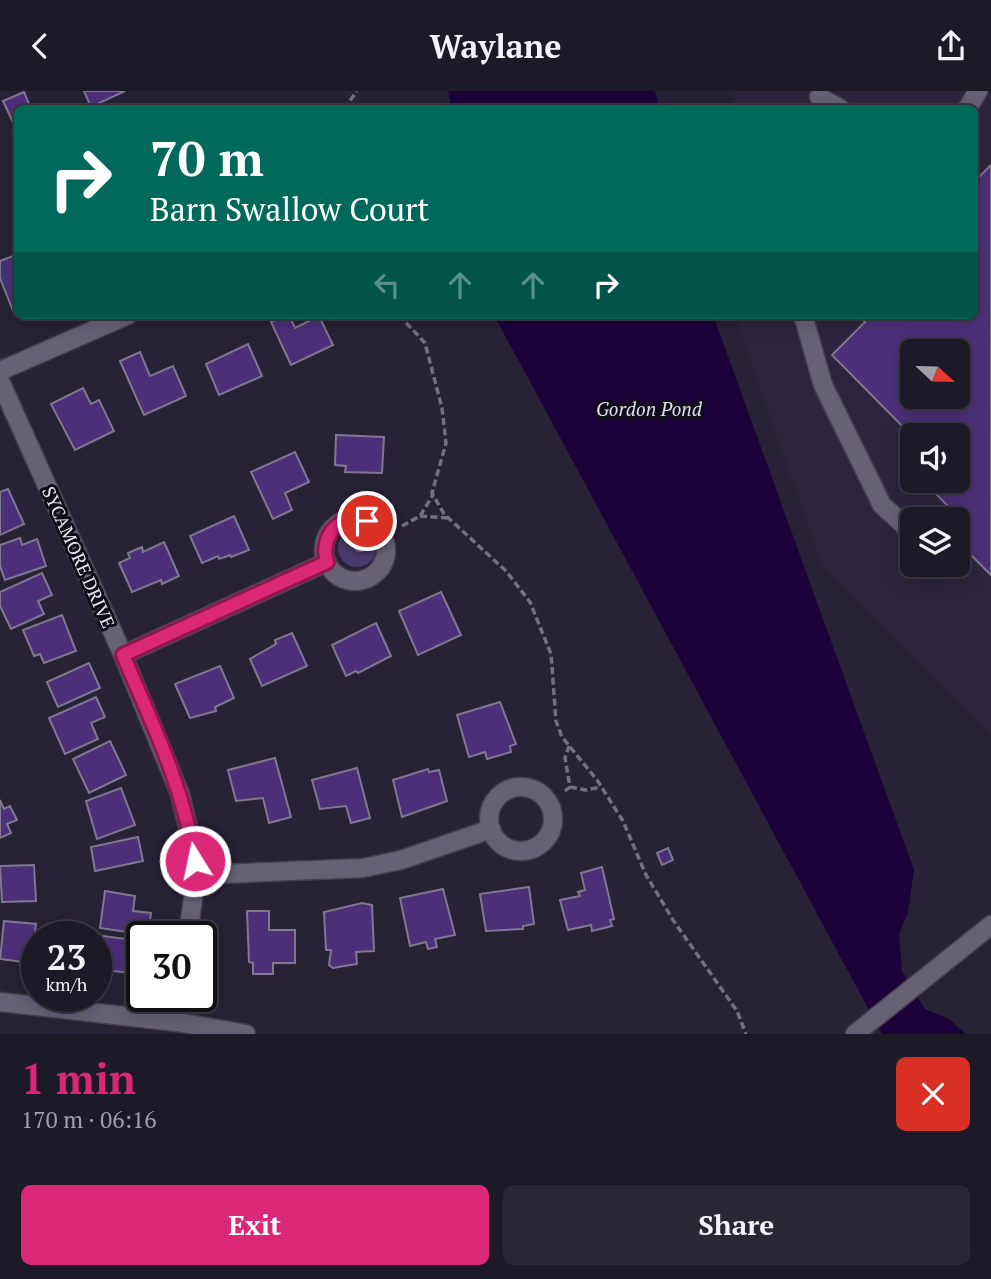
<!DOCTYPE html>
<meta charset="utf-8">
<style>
body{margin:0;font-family:"PT Serif",serif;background:#2a2734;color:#f1f3f6;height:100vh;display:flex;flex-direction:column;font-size:26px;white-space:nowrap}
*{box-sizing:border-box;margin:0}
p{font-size:23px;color:#a0a1a8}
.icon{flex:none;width:38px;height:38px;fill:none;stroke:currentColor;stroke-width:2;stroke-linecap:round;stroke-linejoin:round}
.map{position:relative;height:943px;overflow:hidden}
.panel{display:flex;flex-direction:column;background:#1d1a28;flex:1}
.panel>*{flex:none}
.guide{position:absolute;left:14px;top:14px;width:964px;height:214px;border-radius:10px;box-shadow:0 4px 18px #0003,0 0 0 2px #3b3845;background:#00695c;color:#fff;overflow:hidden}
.needle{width:46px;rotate:112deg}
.controls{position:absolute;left:900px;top:248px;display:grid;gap:14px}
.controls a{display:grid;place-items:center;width:70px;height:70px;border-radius:10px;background:#1d1a28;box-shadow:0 4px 18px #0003,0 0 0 2px #3b3845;font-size:35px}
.speed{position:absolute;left:21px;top:830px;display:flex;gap:14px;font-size:35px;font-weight:700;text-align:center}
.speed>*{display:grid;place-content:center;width:91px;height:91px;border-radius:50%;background:#1d1a28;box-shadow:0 4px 18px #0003,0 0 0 2px #3b3845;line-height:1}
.speed small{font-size:18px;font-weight:400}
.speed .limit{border:4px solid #111;border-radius:10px;background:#fff;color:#111}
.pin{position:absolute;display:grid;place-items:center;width:60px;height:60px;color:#fff;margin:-30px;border:4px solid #fff;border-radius:50%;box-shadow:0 2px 7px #0007}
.me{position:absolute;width:77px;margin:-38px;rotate:350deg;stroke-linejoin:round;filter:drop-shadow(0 0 5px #0008)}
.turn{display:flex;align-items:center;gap:24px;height:147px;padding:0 21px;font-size:32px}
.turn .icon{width:91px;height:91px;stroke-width:2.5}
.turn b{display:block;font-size:49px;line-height:60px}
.lanes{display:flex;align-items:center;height:66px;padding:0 21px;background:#0003;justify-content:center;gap:35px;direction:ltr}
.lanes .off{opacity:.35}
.round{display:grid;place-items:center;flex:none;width:74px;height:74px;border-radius:10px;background:#2a2734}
.summary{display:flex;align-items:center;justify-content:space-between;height:119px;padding:0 21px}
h1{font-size:42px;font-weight:700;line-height:52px;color:#db2777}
.cta{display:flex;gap:14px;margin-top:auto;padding:14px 21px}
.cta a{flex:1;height:80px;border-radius:10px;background:#db2777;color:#fff;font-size:28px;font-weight:700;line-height:80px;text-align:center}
.cta a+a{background:#2a2734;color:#f1f3f6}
header{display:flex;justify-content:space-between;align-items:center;height:91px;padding:0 21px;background:#1d1a28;font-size:32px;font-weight:700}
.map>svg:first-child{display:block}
.built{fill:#2d253f;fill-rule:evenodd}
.green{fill:#4a3b6b}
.water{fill:#1b0339}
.building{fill:#4b3079;stroke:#7e7890;stroke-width:2;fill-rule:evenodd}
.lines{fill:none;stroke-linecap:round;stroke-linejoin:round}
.minor-casing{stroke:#454050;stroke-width:21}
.path{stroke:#757081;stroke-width:3.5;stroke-dasharray:7 3.5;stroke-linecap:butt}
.minor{stroke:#676178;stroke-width:18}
.tree{fill:#8c83a4}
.route-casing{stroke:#8e194d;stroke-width:18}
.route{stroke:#db2777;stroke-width:12}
.labels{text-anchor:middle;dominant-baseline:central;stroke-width:6;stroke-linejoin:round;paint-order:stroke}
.street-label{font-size:18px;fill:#ebe7f5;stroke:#0f0d15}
.water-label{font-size:19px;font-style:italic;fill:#e1dcf1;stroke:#0f0d15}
</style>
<header><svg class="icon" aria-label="back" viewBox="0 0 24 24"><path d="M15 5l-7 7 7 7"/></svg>Waylane<svg class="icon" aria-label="share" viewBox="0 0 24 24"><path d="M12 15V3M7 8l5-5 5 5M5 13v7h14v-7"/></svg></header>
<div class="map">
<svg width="991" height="943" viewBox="0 0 991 943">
<rect width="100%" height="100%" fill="#272235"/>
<!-- built -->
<path class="built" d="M735,0H991V644L822,475L734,224H975V18H732ZM912,261H957V306H912ZM912,345H957V390H912ZM912,429H957V474H912Z"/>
<!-- green -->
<circle class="green" cx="357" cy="457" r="19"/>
<!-- water -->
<g class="water">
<polygon points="448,0 655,0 659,17 451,17"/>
<polygon points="494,224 713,224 914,779 908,821 899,844 902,880 925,918 949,928 966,943 882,943"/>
</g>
<!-- building -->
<g class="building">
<polygon points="84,0 125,0 91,16"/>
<polygon points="24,1 31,18 18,18 18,42 3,10"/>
<path d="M991,74V484L957,450V429H952L957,424L923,390H957V354L971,340L967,335L957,345H912L832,264L865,231L858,224H975V90ZM912,261H957V306H912Z"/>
<polygon points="18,163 18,218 13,220 0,187 0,170"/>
<polygon points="285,224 289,224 295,237 319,225 333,254 291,274 271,231"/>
<polygon points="248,253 262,285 219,304 206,273"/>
<polygon points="140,261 150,285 173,275 186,305 144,324 120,270"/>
<polygon points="83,297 91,313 99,309 114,340 75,359 51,313"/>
<polygon points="336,344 384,346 382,382 345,381 346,375 335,374"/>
<polygon points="295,361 309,391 285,402 292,419 273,428 251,381"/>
<polygon points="8,398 24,433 0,444 0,401"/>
<polygon points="234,425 249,459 231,466 230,464 219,468 218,465 202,472 190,445"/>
<polygon points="20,447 22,454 37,448 46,475 5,489 0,475 0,454"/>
<polygon points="164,451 179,485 162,493 161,489 132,501 119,472 130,467 128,462 142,456 143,461"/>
<polygon points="42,482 52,504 38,510 44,523 11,538 0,515 0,501"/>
<polygon points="441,501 461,544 418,564 399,520"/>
<polygon points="62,524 76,560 44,572 40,563 34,565 23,539"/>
<polygon points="376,532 391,565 358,582 356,580 346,585 332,554"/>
<polygon points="292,542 307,575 262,595 250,568 276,553 275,549"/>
<polygon points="89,572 100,597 58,616 47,591"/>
<polygon points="220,575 234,607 215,616 216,620 190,627 175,593"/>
<polygon points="96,606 105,626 91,632 98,648 65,663 49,627"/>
<polygon points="500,611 516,653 510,655 511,661 487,668 485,661 469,666 457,624"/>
<polygon points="110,650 126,684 89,702 73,668"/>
<polygon points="275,667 291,726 269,732 263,707 236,710 228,679"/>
<polygon points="357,677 370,727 351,732 346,715 320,718 312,689"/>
<polygon points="428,678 429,681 439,679 447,710 402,726 393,689"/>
<polygon points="121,697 135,734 97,748 86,710"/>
<polygon points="0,709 4,718 10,715 17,729 7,733 11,742 0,747"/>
<polygon points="138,746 143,770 95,780 91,756"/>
<polygon points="668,757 673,769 662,774 657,762"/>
<polygon points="34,774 36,810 2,811 0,775"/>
<polygon points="602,776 614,828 610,829 612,835 592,840 591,834 568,839 560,809 580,805 578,801 585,799 581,782"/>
<polygon points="529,796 534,833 523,835 523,838 486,840 480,803"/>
<polygon points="443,798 455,844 435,848 437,856 428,858 426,851 410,855 400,807"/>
<polygon points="105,800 135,805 133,820 151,822 148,844 100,837"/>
<polygon points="362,812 372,814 374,860 356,861 357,873 333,877 329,874 331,859 326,859 324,821"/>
<polygon points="247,820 269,820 269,839 295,839 295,872 273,872 273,883 253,883 253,872 249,871"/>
<polygon points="4,830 36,833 31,872 0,868"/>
<polygon points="95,844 142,850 139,883 96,878"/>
</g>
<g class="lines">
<defs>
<g id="minor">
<polyline points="819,6 841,18"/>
<polyline points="967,18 978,0"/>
<polyline points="803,224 823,294 882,414 904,434"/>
<polyline points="0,280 128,224"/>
<polyline points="0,290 123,564 180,703 193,757 196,784 188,845"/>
<circle cx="355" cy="459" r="31"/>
<polyline points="123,564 327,471"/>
<circle cx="521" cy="728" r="32"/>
<polyline points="196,784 363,777 401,769 491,738"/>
<polyline points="0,911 177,931 246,943"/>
<polyline points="177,931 180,905"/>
<polyline points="855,943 991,834"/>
</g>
</defs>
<!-- minor casing -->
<use href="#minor" class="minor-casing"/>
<!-- path -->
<g class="path">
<polyline points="344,18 357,0"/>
<polyline points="399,224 425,252 442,317 446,352 432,402 444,423 506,480 530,511 551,563 556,630 562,646 597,689 623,730 646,784 673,829 737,920 746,943"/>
<polyline points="420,425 449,427"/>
<polyline points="402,435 420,425 433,404"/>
<polyline points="570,696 586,699 601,696"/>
<polyline points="565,700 570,696 565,667 569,655"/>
</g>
<!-- minor -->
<use href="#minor" class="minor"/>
</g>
<!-- trees -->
<circle class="tree" cx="360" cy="454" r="7"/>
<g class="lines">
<defs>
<path id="route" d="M195,770C184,697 152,632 123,564L327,471C319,445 340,422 367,430"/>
</defs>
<!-- route casing -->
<use href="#route" class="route-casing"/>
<!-- route -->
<use href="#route" class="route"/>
</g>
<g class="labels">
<!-- street labels -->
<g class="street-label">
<text transform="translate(79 466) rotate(66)">SYCAMORE DRIVE</text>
</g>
<!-- water labels -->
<g class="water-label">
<text x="649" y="317">Gordon Pond</text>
</g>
</g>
</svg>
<div class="controls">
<a><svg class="needle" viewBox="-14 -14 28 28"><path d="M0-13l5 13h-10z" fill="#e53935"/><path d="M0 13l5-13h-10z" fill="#a0a1a8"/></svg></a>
<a><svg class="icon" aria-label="sound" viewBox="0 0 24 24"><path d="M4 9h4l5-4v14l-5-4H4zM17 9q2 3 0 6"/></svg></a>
<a><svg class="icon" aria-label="layers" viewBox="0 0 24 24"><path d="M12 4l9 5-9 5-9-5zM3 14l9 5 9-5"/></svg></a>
</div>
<div class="speed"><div>23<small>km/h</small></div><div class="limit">30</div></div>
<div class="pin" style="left:367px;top:430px;background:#d93025"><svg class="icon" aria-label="arrive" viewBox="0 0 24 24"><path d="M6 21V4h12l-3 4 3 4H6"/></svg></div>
<svg class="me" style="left:195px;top:770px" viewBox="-20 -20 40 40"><circle r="17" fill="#db2777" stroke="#fff" stroke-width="3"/><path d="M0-11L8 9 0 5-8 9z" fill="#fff"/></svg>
<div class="guide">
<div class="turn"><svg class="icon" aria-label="right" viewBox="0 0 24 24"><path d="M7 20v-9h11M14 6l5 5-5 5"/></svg><div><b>70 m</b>Barn Swallow Court</div></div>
<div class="lanes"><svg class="icon off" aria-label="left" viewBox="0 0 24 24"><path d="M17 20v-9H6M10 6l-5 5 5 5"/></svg><svg class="icon off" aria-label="ahead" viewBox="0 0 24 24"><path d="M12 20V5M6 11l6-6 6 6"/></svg><svg class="icon off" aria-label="ahead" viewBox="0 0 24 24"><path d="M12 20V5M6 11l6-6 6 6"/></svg><svg class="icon" aria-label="right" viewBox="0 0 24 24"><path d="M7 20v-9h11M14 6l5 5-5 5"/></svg></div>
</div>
</div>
<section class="panel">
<div class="summary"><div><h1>1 min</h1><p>170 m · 06:16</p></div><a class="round" style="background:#d93025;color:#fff"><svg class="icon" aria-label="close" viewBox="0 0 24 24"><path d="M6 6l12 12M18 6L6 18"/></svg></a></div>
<div class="cta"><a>Exit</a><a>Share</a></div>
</section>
